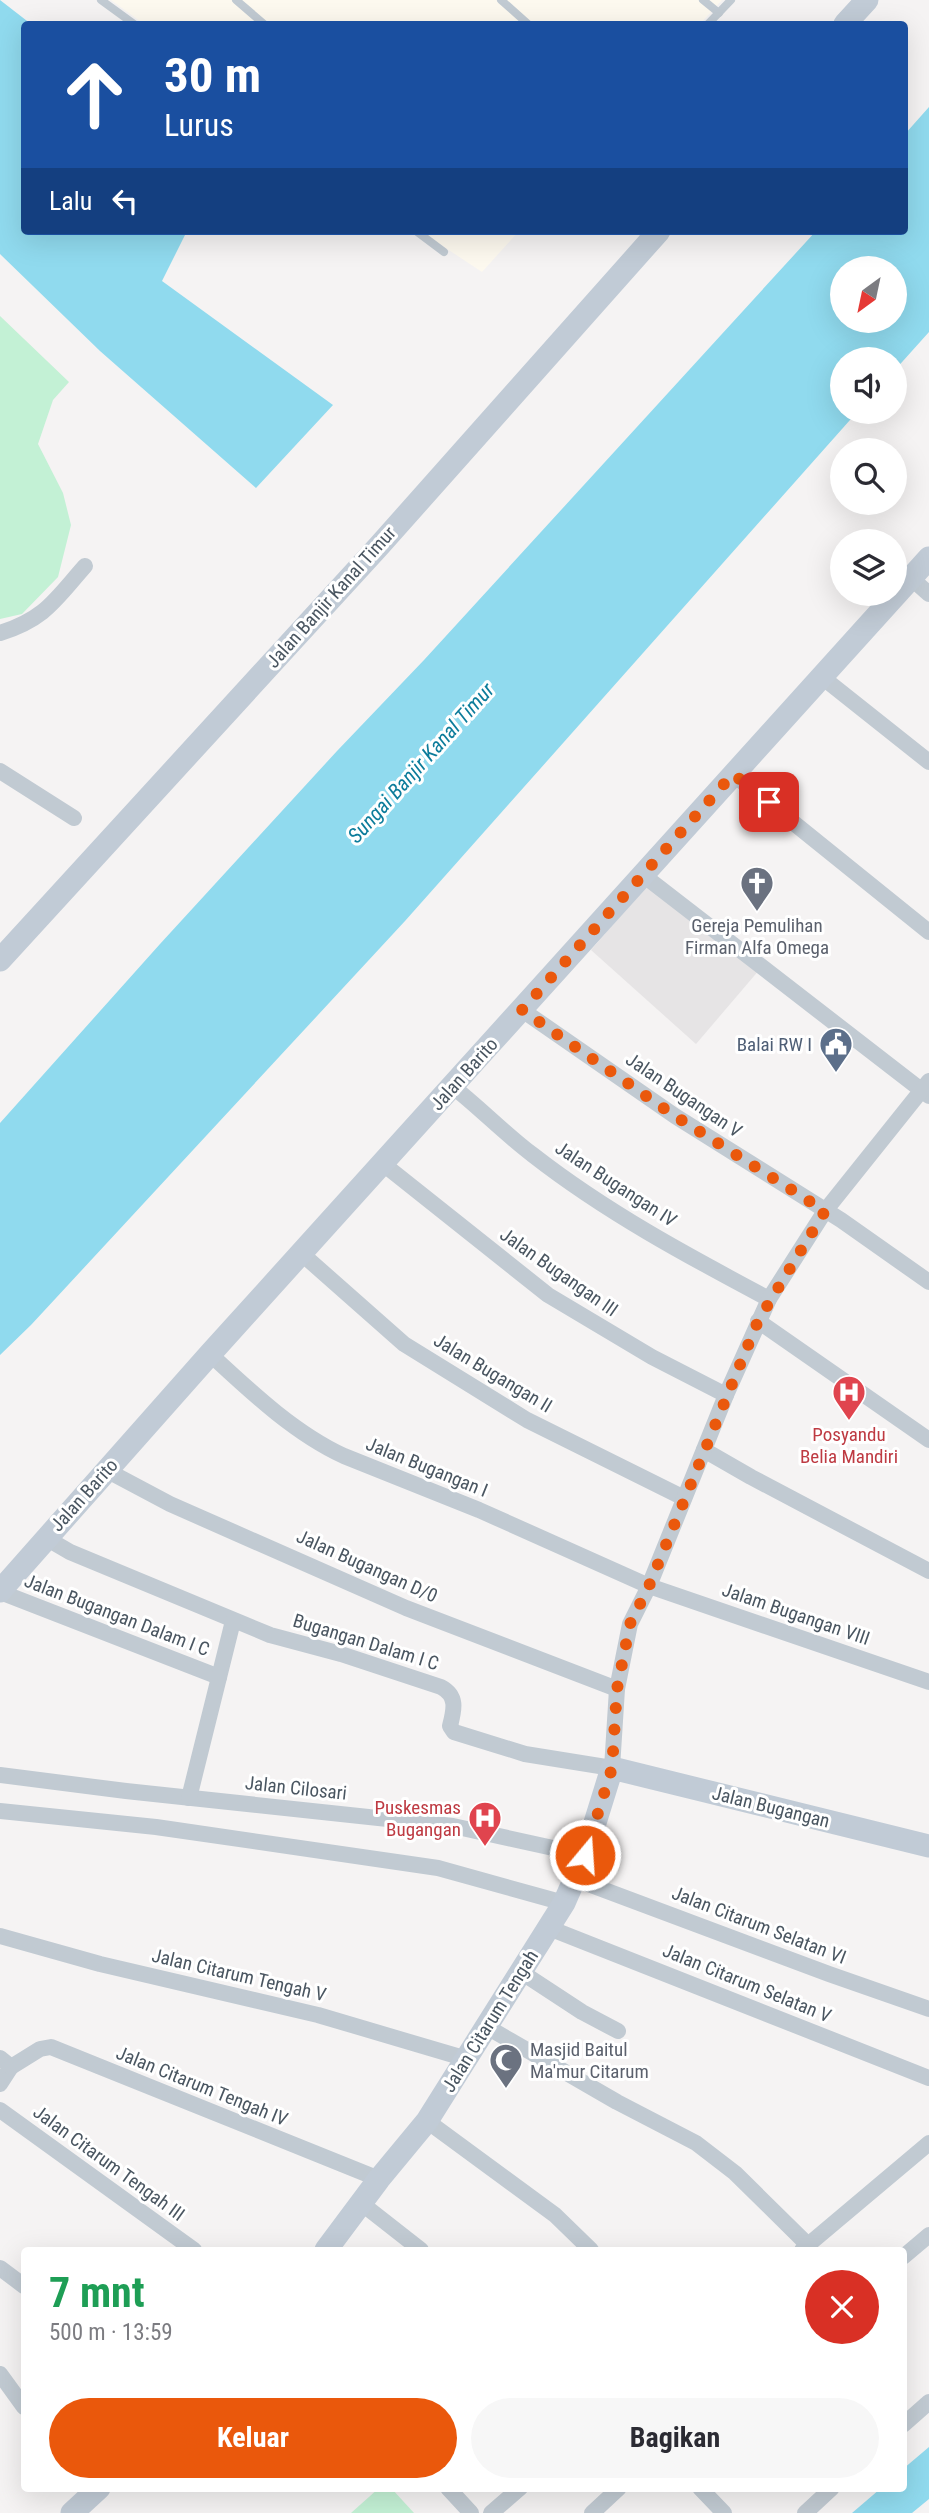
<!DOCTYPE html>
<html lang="id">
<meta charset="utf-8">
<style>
body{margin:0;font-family:"Roboto Condensed",sans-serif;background:#f7f7f7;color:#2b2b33;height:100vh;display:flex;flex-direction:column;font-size:26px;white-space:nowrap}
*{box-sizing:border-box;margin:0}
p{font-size:23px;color:#7c7c81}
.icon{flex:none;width:38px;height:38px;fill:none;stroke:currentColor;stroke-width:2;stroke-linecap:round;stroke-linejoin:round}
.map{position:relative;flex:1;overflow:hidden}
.details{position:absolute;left:21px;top:2247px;width:886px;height:245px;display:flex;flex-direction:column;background:#fff;border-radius:7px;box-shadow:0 7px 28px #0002}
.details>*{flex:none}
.hud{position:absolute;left:21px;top:21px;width:887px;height:214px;border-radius:7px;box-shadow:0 7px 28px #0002;background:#1a4fa0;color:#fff;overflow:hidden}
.needle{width:46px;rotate:213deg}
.buttons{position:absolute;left:830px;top:256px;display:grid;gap:14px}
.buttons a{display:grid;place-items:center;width:77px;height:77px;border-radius:50%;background:#fff;box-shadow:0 7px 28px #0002;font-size:35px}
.pin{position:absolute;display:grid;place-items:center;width:60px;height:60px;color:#fff;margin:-30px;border-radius:14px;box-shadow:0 4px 10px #0006}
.me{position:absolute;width:77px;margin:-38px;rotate:18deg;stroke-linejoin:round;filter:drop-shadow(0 0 5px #0008)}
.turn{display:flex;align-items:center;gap:24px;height:147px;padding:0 28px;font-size:32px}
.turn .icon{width:91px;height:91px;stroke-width:2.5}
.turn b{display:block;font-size:49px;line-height:60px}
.then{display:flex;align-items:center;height:66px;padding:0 28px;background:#0003;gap:14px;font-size:26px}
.round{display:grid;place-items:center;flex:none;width:74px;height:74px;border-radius:37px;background:#f7f7f7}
.summary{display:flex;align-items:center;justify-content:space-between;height:119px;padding:0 28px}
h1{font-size:42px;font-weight:700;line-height:52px;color:#1e9e55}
.primary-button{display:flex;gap:14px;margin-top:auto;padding:14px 28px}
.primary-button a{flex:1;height:80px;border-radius:42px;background:#ea580c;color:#fff;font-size:28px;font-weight:700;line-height:80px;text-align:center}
.primary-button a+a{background:#f7f7f7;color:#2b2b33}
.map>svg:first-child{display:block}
.commercial{fill:#fdf9ef}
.education{fill:#e6e4e5}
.green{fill:#c3f1d5}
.water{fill:#90daee;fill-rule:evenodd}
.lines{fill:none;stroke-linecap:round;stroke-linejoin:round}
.lane{stroke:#c1cad2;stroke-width:8}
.street{stroke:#c1cad2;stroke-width:16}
.secondary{stroke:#c1cbd6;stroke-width:23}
.route{stroke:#ea580c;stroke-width:12;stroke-dasharray:0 21.6}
.labels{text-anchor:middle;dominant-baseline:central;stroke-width:6;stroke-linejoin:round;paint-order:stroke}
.street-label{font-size:19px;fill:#4a5661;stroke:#fff}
.worship-label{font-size:19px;fill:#5b616d;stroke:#fff}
.service-label{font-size:19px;fill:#4e5e75;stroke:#fff;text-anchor:end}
.health-label{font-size:19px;fill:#be3a42;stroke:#fff}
.water-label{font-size:21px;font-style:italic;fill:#0c7c9b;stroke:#fff}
</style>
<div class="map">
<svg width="929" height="2513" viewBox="0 0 929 2513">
<rect width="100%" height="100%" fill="#f5f3f3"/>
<!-- commercial -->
<g class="commercial">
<polygon points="111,0 722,0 700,24 144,24"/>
<polygon points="420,231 519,231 482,272"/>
</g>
<!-- education -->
<polygon class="education" points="649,883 760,969 696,1044 591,950"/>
<!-- green -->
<g class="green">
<polygon points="0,316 69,382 53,400 38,444 63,493 71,525 58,577 22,614 0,619"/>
<polygon points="379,2488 392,2489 414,2513 351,2513"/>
</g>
<!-- water -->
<g class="water">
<polygon points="0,0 31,24 24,24 24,231 187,231 162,281 333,405 256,488 100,351 0,254"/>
<path d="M929,107V332L894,371V359H842V411H858L405,921L31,1325L0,1355V1123L160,944L337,751L424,660L816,231H905V134ZM842,268H894V320H842Z"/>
<polygon points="929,2447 929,2499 912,2513 852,2513 880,2489 903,2488 903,2469"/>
</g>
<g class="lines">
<!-- lane -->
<g class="lane">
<polyline points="101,0 134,24"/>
<polyline points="236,0 264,24"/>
<polyline points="501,0 528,24"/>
<polyline points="703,0 719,13"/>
<polyline points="708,24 731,0"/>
<polyline points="416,231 444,252"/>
</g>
<!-- street -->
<g class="street">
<polyline points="911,578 929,594"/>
<path d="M0,633C45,619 55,600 85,566"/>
<polyline points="822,677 929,762"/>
<polyline points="0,771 74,818"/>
<polyline points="733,774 929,932"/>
<polyline points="643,875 929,1096"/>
<polyline points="522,1010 675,1116 841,1220 929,1282"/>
<path d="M452,1086C480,1108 505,1134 533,1155C606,1212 688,1256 769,1299"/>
<polyline points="382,1163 548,1295 652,1357 726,1395"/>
<polyline points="301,1253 404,1344 527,1420 684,1498"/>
<polyline points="758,1321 929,1440"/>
<path d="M210,1354C250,1391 294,1433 344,1456L479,1510L649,1586L929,1682"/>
<polyline points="704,1450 751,1477 929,1571"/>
<polyline points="106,1470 170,1504 406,1608 617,1689"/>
<path d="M46,1538L70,1552L270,1635L341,1654L441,1687C458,1696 454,1710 450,1726L454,1732L525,1754L612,1768L617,1689L630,1624L649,1586L726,1395L769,1299L825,1211L929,1081"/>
<polyline points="0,1592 219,1677"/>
<polyline points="0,1775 126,1791 453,1826 585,1855"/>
<polyline points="189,1798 233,1621"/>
<polyline points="0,1811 156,1827 438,1868 564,1903"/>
<polyline points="575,1879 829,1974 929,2009"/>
<polyline points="549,1928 929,2078"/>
<polyline points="0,1936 100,1964 318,2015 467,2059"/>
<polyline points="521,1972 582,2012 618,2031"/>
<polyline points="487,2027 617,2102 696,2143 735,2173 808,2245"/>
<polyline points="0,2058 11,2067 0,2084"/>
<polyline points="11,2067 40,2049 51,2047 379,2179"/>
<polyline points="0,2110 194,2250"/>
<polyline points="427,2121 555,2215 591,2250"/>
<polyline points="361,2203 421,2250"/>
<polyline points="802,2250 929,2143"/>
<polyline points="903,2257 929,2235"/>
<polyline points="0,2268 24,2286"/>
<polyline points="0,2374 24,2407"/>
<polyline points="903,2425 929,2402"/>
<polyline points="448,2488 471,2513"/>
<polyline points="700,2488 724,2513"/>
<polyline points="491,2513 520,2488"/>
<polyline points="592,2513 619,2488"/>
<polyline points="805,2513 832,2488"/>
</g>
<!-- secondary -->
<g class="secondary">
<polyline points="845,24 867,0"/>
<polyline points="0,960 379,546 659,231"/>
<polyline points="0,1591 210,1354 929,558"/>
<polyline points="326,2250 379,2179 427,2121 564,1903 585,1855 612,1768 929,1846"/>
<polyline points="72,2513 99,2488"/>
</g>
</g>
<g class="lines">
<!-- route -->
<polyline class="route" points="585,1855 612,1768 617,1689 630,1624 649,1586 758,1321 825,1211 675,1116 522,1010 733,774 769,802"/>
</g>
<!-- icons -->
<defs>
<symbol id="church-pin" viewBox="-11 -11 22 30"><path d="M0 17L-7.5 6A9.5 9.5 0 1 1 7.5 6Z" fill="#6b7280" stroke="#fff"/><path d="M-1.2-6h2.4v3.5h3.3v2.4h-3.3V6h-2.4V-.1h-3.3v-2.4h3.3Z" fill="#fff"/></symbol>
<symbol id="civic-pin" viewBox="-11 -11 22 30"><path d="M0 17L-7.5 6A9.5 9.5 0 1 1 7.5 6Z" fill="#5c6f8a" stroke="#fff"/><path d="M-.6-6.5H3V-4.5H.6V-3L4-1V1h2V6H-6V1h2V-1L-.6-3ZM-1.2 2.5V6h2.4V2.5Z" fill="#fff"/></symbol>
<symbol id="hospital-pin" viewBox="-11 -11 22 30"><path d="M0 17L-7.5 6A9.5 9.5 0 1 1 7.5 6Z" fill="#e0444e" stroke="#fff"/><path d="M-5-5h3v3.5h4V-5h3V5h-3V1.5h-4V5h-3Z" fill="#fff"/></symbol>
<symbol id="mosque-pin" viewBox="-11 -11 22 30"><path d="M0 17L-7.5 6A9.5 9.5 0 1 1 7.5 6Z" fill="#6b7280" stroke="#fff"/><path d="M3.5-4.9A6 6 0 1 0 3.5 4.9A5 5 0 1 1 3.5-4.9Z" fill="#fff"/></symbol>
</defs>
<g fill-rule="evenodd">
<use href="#church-pin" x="738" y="864" width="38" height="52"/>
<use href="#civic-pin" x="817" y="1025" width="38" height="52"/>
<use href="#hospital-pin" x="830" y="1373" width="38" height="52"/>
<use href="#hospital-pin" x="466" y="1799" width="38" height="52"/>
<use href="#mosque-pin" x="487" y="2041" width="38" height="52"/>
</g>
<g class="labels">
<!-- street labels -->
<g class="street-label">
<text transform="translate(331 597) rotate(-48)">Jalan Banjir Kanal Timur</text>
<text transform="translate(464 1074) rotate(-48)">Jalan Barito</text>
<text transform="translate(684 1095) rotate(34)">Jalan Bugangan V</text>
<text transform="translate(616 1184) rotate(33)">Jalan Bugangan IV</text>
<text transform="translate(559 1272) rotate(35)">Jalan Bugangan III</text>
<text transform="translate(493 1373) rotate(31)">Jalan Bugangan II</text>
<text transform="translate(427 1467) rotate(22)">Jalan Bugangan I</text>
<text transform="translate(84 1495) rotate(-48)">Jalan Barito</text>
<text transform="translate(367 1566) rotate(24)">Jalan Bugangan D/0</text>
<text transform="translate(796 1614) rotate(19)">Jalam Bugangan VIII</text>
<text transform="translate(117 1615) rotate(21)">Jalan Bugangan Dalam I C</text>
<text transform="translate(366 1642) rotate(17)">Bugangan Dalam I C</text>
<text transform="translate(296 1788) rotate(6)">Jalan Cilosari</text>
<text transform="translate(771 1807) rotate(14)">Jalan Bugangan</text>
<text transform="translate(759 1925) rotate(21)">Jalan Citarum Selatan VI</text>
<text transform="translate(239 1975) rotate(13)">Jalan Citarum Tengah V</text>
<text transform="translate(747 1983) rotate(22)">Jalan Citarum Selatan V</text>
<text transform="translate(490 2021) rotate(-58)">Jalan Citarum Tengah</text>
<text transform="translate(202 2086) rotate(22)">Jalan Citarum Tengah IV</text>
<text transform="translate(109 2163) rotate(36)">Jalan Citarum Tengah III</text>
</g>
<!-- worship labels -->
<g class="worship-label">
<text x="757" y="925">Gereja Pemulihan<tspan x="757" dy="22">Firman Alfa Omega</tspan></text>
<text x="530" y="2049" text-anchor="start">Masjid Baitul<tspan x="530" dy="22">Ma'mur Citarum</tspan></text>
</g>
<!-- service labels -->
<g class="service-label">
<text x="812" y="1044">Balai RW I</text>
</g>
<!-- health labels -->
<g class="health-label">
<text x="849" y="1434">Posyandu<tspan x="849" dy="22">Belia Mandiri</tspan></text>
<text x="461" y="1807" text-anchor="end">Puskesmas<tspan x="461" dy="22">Bugangan</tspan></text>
</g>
<!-- water labels -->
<g class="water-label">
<text transform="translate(421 763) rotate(-48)">Sungai Banjir Kanal Timur</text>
</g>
</g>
</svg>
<div class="buttons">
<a><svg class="needle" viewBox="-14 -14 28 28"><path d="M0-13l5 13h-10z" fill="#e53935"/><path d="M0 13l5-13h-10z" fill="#7c7c81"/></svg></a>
<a><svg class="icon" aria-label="sound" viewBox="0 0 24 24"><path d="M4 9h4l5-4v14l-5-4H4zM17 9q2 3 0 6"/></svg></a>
<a><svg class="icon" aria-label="search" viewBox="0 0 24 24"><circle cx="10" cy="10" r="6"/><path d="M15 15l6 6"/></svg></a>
<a><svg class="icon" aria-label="layers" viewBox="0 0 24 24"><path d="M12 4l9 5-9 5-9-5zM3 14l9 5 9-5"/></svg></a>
</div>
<div class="pin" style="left:769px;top:802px;background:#d93025"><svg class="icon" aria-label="arrive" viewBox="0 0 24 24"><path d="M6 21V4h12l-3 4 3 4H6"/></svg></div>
<svg class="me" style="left:585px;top:1855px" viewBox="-20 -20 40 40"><circle r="17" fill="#ea580c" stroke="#fff" stroke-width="3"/><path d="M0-11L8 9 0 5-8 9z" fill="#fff"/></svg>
<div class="hud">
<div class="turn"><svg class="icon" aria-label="ahead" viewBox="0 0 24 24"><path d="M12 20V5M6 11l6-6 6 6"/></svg><div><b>30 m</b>Lurus</div></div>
<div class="then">Lalu<svg class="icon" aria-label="left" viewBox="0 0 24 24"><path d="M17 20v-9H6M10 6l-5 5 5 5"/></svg></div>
</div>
<section class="details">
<div class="summary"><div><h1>7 mnt</h1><p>500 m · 13:59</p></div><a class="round" style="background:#d93025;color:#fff"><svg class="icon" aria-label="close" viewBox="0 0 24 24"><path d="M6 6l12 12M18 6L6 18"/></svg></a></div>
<div class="primary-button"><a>Keluar</a><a>Bagikan</a></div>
</section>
</div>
